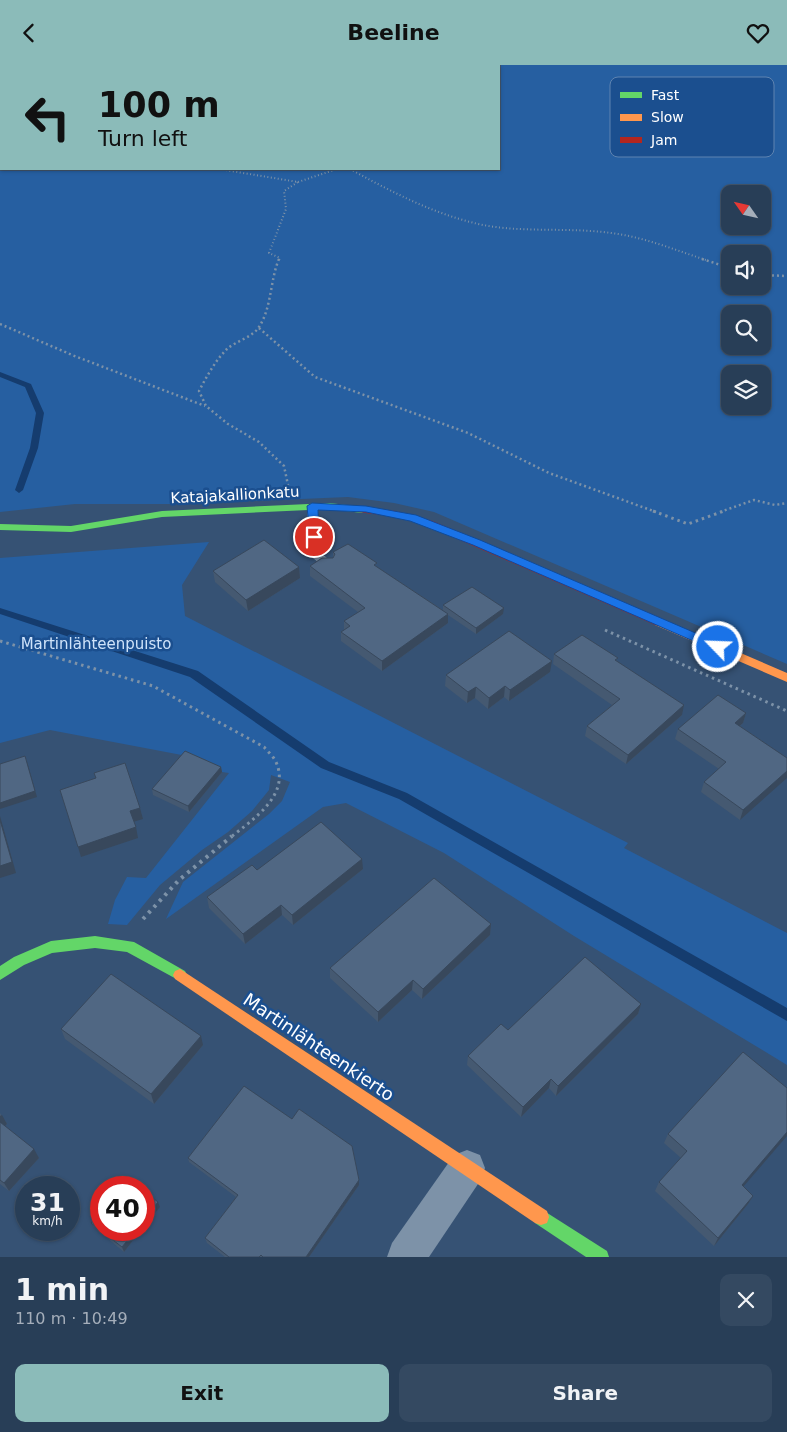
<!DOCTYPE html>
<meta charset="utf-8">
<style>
body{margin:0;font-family:"DejaVu Sans",sans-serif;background:#344961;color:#f1f3f6;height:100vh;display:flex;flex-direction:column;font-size:19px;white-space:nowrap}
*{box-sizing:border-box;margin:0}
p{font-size:16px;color:#a5aeba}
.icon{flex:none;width:28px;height:28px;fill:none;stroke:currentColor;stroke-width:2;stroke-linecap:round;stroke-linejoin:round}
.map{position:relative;height:1192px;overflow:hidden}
.side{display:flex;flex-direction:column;background:#283e57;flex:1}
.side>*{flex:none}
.guide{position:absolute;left:0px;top:0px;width:500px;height:105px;box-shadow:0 1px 4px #0004,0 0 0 1px #44576d;background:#8bbbb9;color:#111;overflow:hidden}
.needle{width:32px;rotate:304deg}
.fabs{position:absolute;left:721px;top:120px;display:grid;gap:10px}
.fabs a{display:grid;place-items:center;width:50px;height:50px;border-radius:10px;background:#283e57;box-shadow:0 1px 4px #0004,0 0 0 1px #44576d;font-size:25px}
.speed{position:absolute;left:15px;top:1111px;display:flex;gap:10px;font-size:25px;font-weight:700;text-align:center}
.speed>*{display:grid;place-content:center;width:65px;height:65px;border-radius:50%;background:#283e57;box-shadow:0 1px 4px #0004,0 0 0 1px #44576d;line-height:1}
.speed small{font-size:12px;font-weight:400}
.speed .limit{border:8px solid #d22;background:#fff;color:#111}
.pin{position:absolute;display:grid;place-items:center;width:42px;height:42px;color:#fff;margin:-21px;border:2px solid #fff;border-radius:50%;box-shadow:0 1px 5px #0007}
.me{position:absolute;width:55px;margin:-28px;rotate:294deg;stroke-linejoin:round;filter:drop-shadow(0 0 4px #0008)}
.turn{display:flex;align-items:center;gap:18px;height:105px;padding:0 15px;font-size:22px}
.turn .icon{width:65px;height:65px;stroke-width:2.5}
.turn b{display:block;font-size:35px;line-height:42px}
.round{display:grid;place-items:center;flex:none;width:52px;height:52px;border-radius:10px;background:#344961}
.head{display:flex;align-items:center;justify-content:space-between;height:85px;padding:0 15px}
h1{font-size:30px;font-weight:700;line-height:38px}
.primary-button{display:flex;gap:10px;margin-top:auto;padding:10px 15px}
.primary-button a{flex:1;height:58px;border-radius:10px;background:#8bbbb9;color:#111;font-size:20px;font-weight:700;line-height:58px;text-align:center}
.primary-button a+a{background:#344961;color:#f1f3f6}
header{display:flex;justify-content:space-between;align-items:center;height:65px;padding:0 15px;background:#8bbbb9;color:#111;font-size:22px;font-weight:700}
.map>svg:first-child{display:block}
.green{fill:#265fa1;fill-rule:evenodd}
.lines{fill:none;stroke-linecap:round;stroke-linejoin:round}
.stream{fill:#153c6e;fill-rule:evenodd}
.path-far3{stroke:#7d92a8;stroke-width:2;stroke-dasharray:1 2.5;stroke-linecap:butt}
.path-far2{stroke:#7d92a8;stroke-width:2.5;stroke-dasharray:2 3;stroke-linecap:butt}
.path-far1{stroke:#7d92a8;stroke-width:3;stroke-dasharray:2.5 4;stroke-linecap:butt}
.path{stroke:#7d92a8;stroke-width:4;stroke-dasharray:3 5;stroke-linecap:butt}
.lane{fill:#7d92a8;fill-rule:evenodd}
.street{fill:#7d92a8;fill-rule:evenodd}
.fast{fill:#63d668;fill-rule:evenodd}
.slow{fill:#ff974d;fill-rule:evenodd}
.jam{fill:#b3261e;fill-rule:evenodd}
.wall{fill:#455971}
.shaded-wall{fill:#38485c}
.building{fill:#506783;stroke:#38485c}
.route{fill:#1a73e8;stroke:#114b97}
.labels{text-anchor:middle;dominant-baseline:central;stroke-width:5;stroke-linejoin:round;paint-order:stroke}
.street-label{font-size:15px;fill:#fff;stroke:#1b4f8f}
.park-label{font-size:15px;fill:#cfe3fa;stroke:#1b4f8f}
.near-street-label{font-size:18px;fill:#fff;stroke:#1b4f8f}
.key{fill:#1b4f8f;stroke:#5f84b1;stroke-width:1}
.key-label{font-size:14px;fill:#fff}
</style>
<header><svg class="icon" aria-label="back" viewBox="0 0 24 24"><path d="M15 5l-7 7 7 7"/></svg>Beeline<svg class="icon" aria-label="heart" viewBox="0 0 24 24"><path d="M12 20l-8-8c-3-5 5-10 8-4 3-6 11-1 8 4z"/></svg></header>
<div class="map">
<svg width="787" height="1192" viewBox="0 0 787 1192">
<rect width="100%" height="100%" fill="#365274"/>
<!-- green -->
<g class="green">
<path d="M0,0H787V599L434,447L394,438L348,432L181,439H75L0,447ZM499,1V104H1V1ZM730,129H762V161H730ZM730,189H762V221H730ZM730,249H762V281H730ZM730,309H762V341H730Z"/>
<polygon points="209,477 182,520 185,551 628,778 624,783 787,868 787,1000 574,871 444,788 346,738 323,742 166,854 183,817 269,749 282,736 290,717 271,710 269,725 252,746 228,767 202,785 160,820 127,860 108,859 115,835 127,812 146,813 229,708 222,707 187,691 50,665 0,678 0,493"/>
</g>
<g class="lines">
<!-- stream -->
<g class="stream">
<polygon points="0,307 31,319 44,348 38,383 23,425 19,428 15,425 30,383 36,348 25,322 0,312"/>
<polygon points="0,543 198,606 329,697 407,728 787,943 787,956 399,734 321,703 190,612 0,549"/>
</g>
<!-- path-far3 -->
<g class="path-far3">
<polyline points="120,0 122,1"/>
<polyline points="219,104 298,117 284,126 286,144 269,188 280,193 279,195"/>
<path d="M350,104C392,127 435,150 483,160C525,168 569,162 611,168C644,172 675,185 706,195"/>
<polyline points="298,117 337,104"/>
</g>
<!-- path-far2 -->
<g class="path-far2">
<path d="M279,194C270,215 272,242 259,262C253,272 236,276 227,284C215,296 207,311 199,326L206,341L228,359L259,377L284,401L288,420"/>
<polyline points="702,194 730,203"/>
<polyline points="762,210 787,211"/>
<polyline points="0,259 72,290 205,341"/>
<polyline points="259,263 315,312 468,368 549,408 656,447"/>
<polyline points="720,447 754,435 775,440 787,438"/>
</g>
<!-- path-far1 -->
<g class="path-far1">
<polyline points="653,446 688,459 724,446"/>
<polyline points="605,565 787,646"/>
<path d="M0,576L153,621L264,682C268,687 274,692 276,697C291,730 252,755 231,772"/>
</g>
<!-- path -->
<polyline class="path" points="143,854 179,815 232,771"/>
<!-- lane -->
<polygon class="lane" points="312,438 317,441 320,487 334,499 332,502 324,502 308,489 307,441"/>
<!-- street -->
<polygon class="street" points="467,1085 480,1090 485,1103 480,1116 429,1192 387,1192 392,1178 454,1090"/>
<!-- fast -->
<g class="fast">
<polygon points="330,438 362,442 367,445 362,448 330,444 162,452 71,467 0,465 0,459 71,461 162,446"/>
<polygon points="95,871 134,877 185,906 187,910 185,914 180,916 127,887 95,883 52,888 24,900 0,915 0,901 14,892 51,876"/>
<polygon points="541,1144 607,1186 609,1192 586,1192 535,1158 533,1152 535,1146"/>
</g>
<!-- slow -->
<g class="slow">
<polygon points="659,553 787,608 787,617 655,560 654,557"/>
<polygon points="180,904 547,1146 549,1152 547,1158 541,1160 535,1158 175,914 173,910 175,906"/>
</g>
<!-- jam -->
<polygon class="jam" points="362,442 396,446 433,456 663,554 664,557 659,561 655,560 425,460 396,452 358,447 357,445 358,443"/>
</g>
<!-- wall -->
<g class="wall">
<polygon points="333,487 377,502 443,545 443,540 503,549 476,569 448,550 448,558 382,606 341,576 341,567 344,565 344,556 358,547 310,511 310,501 333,493"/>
<polygon points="299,502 300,513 248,546 215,517 213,506"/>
<polygon points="554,589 617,596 682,650 626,699 585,671 587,661 612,640 553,599"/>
<polygon points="550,607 509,636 504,632 488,644 475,633 467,638 445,621 446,610"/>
<polygon points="746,648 743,658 740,661 787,693 740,755 701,727 704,717 719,704 675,674 678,664"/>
<polygon points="221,702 222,707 189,747 153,730 152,724"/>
<polygon points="363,804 293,860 282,850 245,879 209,843 207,832 257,805"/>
<polygon points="491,859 490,870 422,934 412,925 378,957 330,913 330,903"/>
<polygon points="641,939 638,949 556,1031 549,1023 521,1052 467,1000 468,991 508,965"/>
<polygon points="61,964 203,980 154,1039 65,974"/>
<polygon points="0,1048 7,1059 5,1061 39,1093 9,1126 0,1119"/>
<polygon points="668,1069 743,1122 753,1131 748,1139 714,1181 655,1126 659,1117 681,1093 664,1078"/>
<polygon points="188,1093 359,1115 359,1120 309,1192 225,1192 207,1178 205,1173 236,1132 189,1097"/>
<polygon points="91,1158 101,1165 141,1165 124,1187 94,1162"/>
</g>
<!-- shaded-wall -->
<g class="shaded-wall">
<polygon points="299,502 300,513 248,546 246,535"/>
<polygon points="504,543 503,549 476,569 476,563"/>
<polygon points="448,549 448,558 382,606 382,596"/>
<polygon points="552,596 550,607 509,636 510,625"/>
<polygon points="505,621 504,632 488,644 489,633"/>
<polygon points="476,622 475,633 467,638 468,627"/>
<polygon points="684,640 682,650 626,699 628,690"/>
<polygon points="746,648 743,658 732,668 735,658"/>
<polygon points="27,697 37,732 0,744 0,738"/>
<polygon points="221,702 222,707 189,747 188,741"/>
<polygon points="787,706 787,713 740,755 743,745"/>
<polygon points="140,743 143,754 133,757 130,746"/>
<polygon points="0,751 16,808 0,813"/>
<polygon points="136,762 138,773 81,792 78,782"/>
<polygon points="362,794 363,804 293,860 292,850"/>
<polygon points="281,840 282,850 245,879 243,869"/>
<polygon points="491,859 490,870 422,934 423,924"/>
<polygon points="413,915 412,925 378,957 378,947"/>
<polygon points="641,939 638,949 556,1031 558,1021"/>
<polygon points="201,971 203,980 154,1039 151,1029"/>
<polygon points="551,1014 549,1023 521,1052 523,1042"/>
<polygon points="2,1050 7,1059 2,1064 0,1060 0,1051"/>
<polygon points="787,1067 787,1071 737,1129 742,1120"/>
<polygon points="34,1084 39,1093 9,1126 4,1118"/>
<polygon points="359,1115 359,1120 309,1192 306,1192"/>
<polygon points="753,1131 748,1139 714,1181 718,1173"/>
<polygon points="158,1137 160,1142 144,1161 144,1155"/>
<polygon points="136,1165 141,1165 124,1187 122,1182"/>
</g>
<!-- building -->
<g class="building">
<polygon points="264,475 299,502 246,535 213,506"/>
<polygon points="348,479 377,498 374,500 448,549 382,596 341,567 350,561 344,556 365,543 310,501 322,493 333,493 335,489 333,487"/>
<polygon points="472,522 504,543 476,563 443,540"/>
<polygon points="509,566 552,596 510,625 505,621 489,633 476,622 468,627 446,610"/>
<polygon points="582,570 618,593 615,595 684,640 628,690 587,661 620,634 554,589"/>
<polygon points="718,630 746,648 735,658 787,693 787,706 743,745 704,717 726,697 678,664"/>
<polygon points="185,686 221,702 188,741 152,724"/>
<polygon points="25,691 35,726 0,738 0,699"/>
<polygon points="125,698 140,743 130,746 136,762 78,782 60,725 96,713 94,708"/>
<polygon points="0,755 12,797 0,801"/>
<polygon points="321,757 362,794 292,850 281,840 243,869 207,832 252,800 257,805"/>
<polygon points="434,813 491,859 423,924 413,915 378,947 330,903"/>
<polygon points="585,892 641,939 558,1021 551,1014 523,1042 468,991 501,959 508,965"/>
<polygon points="111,909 201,971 151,1029 61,964"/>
<polygon points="743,987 787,1023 787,1067 742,1120 753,1131 718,1173 659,1117 687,1086 668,1069"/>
<polygon points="244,1021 292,1054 299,1044 352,1081 359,1115 306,1192 263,1192 261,1190 259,1192 229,1192 205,1173 238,1130 188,1093"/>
<polygon points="0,1057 34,1084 4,1118 0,1115"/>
<polygon points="128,1114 139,1122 121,1122"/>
<polygon points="144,1126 158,1137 144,1155"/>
<polygon points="101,1146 101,1165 136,1165 122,1182 91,1158"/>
</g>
<!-- route -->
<polygon class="route" points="312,438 366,441 416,450 480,475 721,579 723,582 718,586 714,585 473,480 410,456 366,447 318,445 319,472 318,474 310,474 307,441"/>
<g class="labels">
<!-- street labels -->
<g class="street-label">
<text transform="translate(235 430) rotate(-3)">Katajakallionkatu</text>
</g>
<!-- park labels -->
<g class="park-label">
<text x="96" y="579">Martinlähteenpuisto</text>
</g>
<!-- near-street labels -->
<g class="near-street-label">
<text transform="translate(319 982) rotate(34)">Martinlähteenkierto</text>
</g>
</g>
<!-- legend -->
<rect x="610" y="12" width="164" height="80" rx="8" class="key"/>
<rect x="620" y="27" width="22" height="6" fill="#63d668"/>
<rect x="620" y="49" width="22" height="7" fill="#ff974d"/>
<rect x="620" y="72" width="22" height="6" fill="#b3261e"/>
<g class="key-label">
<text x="651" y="35">Fast</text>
<text x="651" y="57">Slow</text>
<text x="651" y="80">Jam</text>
</g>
</svg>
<div class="fabs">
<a><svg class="needle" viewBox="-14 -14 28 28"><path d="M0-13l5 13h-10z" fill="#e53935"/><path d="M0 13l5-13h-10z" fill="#a5aeba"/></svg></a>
<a><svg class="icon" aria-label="sound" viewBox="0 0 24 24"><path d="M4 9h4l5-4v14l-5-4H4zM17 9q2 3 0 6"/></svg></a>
<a><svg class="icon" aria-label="search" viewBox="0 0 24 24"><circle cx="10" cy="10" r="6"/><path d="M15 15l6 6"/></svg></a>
<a><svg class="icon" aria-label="layers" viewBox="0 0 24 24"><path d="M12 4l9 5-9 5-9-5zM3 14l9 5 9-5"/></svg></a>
</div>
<div class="speed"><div>31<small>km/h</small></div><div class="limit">40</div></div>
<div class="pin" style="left:314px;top:472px;background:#d93025"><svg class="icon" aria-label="arrive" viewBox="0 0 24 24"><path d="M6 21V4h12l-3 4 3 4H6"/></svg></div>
<svg class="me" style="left:718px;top:582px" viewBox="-20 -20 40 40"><circle r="17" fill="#1a73e8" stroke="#fff" stroke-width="3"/><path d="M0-11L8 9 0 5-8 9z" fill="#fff"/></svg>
<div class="guide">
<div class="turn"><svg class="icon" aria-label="left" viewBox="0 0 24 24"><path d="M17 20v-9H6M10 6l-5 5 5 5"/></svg><div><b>100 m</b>Turn left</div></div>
</div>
</div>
<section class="side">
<div class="head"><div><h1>1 min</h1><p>110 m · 10:49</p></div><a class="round"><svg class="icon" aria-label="close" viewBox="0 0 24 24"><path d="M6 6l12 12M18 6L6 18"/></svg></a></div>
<div class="primary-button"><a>Exit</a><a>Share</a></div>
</section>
